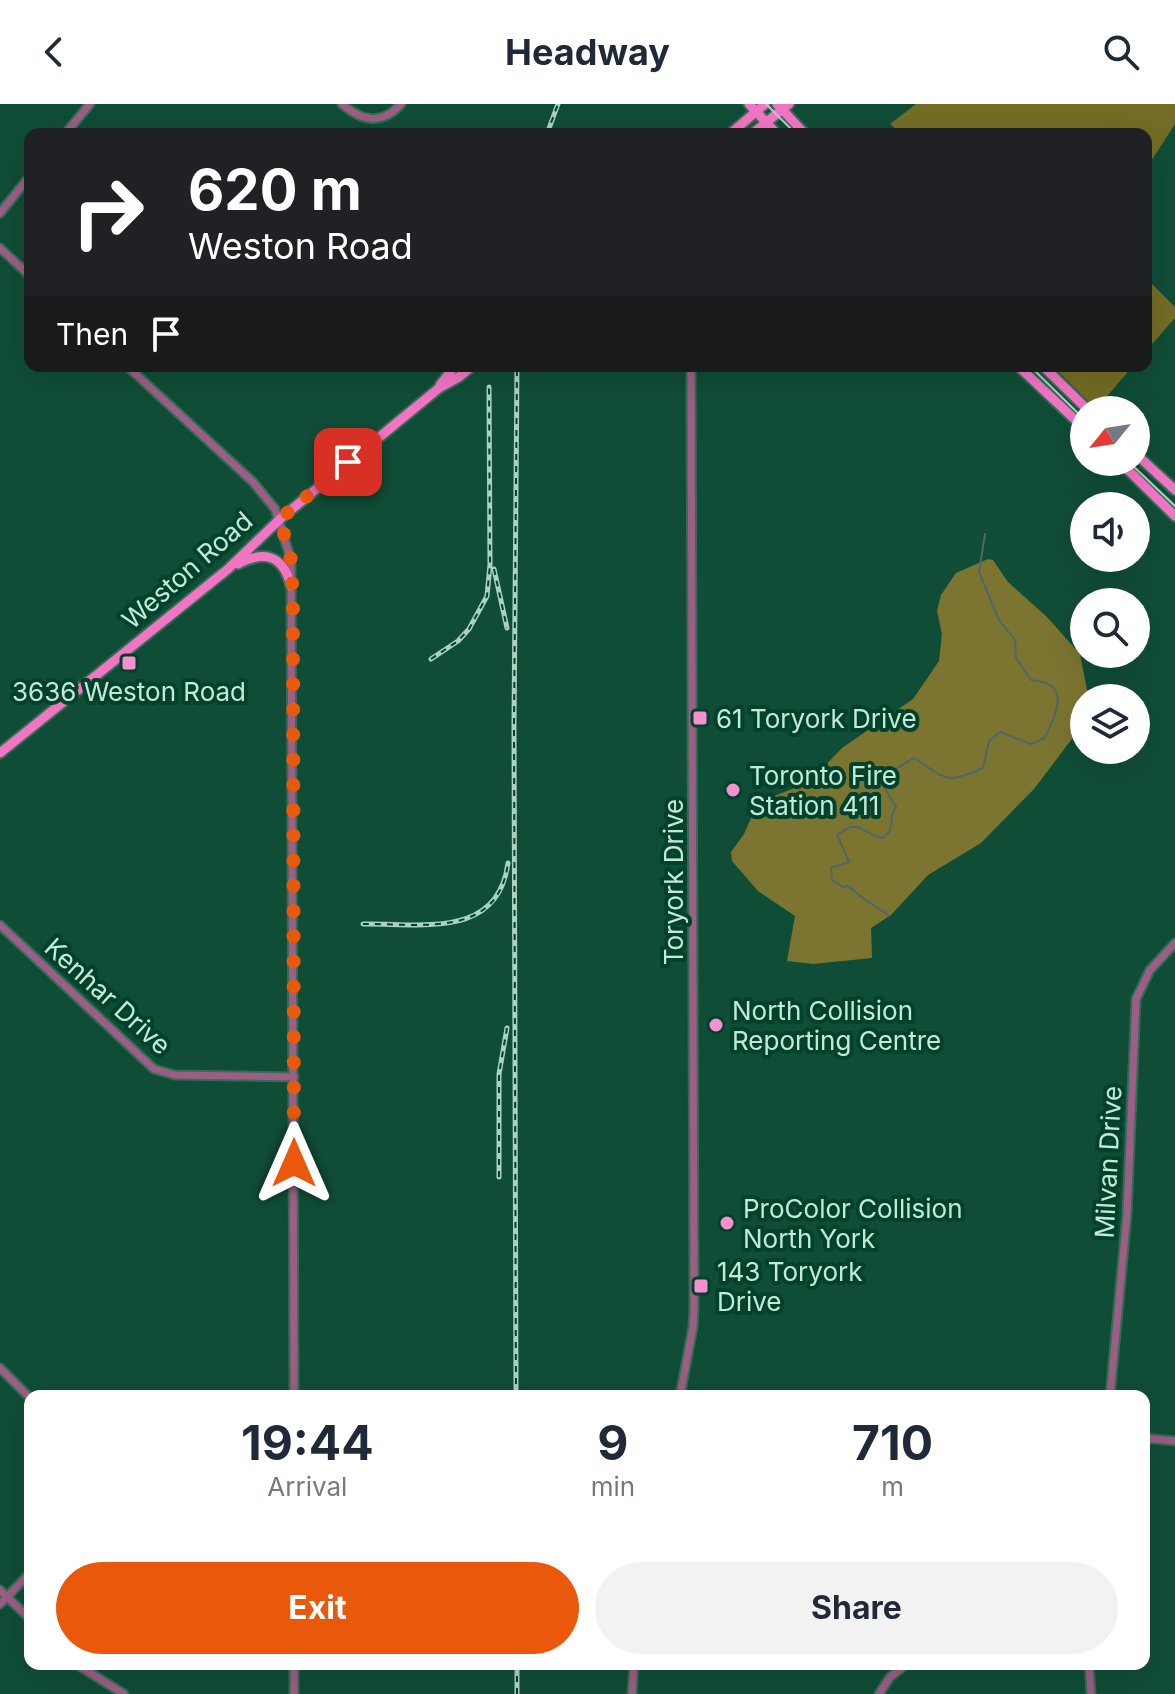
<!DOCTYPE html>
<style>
body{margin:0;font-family:Inter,sans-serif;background:#f2f2f3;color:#1f2937;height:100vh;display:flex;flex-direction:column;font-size:30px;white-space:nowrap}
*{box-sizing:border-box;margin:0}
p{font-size:26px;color:#747a83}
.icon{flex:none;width:44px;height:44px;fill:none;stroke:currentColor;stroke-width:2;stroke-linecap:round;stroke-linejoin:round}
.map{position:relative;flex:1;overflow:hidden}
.side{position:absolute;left:24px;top:1286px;width:1126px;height:280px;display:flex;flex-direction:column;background:#fff;border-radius:16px;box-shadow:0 8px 32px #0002}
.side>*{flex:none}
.top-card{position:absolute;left:24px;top:24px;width:1128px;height:244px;border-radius:16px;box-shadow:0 8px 32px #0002;background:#202124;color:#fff;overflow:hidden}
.needle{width:52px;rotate:240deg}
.controls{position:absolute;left:1070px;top:292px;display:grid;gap:16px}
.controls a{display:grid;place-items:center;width:80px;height:80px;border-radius:50%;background:#fff;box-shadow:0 8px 32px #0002;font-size:40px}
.pin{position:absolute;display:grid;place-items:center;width:68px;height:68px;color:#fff;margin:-34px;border-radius:16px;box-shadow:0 4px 12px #0006}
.me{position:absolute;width:88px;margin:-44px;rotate:0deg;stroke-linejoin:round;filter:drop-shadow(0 0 6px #0008)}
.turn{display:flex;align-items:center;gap:28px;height:168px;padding:0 32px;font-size:36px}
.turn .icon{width:104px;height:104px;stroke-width:2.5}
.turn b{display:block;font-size:56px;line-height:68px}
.then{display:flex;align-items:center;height:76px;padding:0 32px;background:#0003;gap:16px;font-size:30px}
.eta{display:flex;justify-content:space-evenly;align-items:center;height:136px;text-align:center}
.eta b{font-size:48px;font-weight:700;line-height:56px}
.button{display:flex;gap:16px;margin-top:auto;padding:16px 32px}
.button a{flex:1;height:92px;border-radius:48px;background:#ea580c;color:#fff;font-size:32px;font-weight:700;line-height:92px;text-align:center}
.button a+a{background:#f2f2f3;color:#1f2937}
header{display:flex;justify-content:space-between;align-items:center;height:104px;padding:0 32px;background:#fff;font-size:36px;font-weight:700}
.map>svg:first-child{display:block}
.green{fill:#746d25}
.forest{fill:#7c7531}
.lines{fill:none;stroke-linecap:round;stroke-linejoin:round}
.stream{stroke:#4e6867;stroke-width:2}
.minor-casing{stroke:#346c57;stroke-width:11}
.major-casing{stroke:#346c57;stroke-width:13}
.minor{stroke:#9c5e84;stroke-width:7}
.major{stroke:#f275c4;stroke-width:9}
.tram{stroke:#abd2c0;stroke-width:2}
.rail-casing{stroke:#abd2c0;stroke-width:5}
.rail{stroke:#00422c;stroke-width:2;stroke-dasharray:6;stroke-linecap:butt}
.route{stroke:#ea580c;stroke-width:14;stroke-dasharray:0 25.2}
.poi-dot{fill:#f790cf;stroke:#00422c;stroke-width:3}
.labels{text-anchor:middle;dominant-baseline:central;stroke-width:8;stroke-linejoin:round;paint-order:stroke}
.street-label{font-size:26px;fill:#c5e9d7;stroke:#00422c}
.poi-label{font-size:26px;fill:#c5e9d7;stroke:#00422c;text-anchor:start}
</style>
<header><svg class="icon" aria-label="back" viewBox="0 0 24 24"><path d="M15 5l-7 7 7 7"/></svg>Headway<svg class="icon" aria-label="search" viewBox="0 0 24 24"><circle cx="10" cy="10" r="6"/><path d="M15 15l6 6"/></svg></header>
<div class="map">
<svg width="1175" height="1590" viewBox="0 0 1175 1590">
<rect width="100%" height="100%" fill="#104d37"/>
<!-- green -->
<g class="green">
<polygon points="916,0 1175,0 1175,20 1146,65 1146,30 901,30 890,20"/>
<polygon points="1146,174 1175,203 1175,214 1146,247"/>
<polygon points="1053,262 1133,262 1096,305"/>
</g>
<!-- forest -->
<polygon class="forest" points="988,455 993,456 1008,478 1047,513 1080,550 1087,586 1087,594 1084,594 1084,619 1034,685 981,739 928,771 891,811 871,824 872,854 813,860 787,857 795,812 758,787 732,757 731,748 744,730 752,712 769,694 792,685 818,669 842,644 913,595 939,557 942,530 937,507 941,491 956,469"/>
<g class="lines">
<!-- stream -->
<path class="stream" d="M889,812C875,801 862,796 849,782L843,783L832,776L831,764L849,758L837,731C860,713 860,729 882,734L890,727L892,711L896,703L879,675L914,654C947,675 945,681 983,664L989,637L1000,628L1031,640L1045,634C1050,621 1068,591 1050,581C1045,578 1037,577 1031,576L1016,554L1015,536L999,516L979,468L985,430"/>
<defs>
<g id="minor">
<path d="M342,0C363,18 382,21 401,0"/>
<polyline points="65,30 90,0"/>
<polyline points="0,109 30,72"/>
<polyline points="0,144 30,172"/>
<polyline points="127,262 253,378 275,405 291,456 294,1292"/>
<polyline points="0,821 154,965 175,971 294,973"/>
<polyline points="0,1264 30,1294"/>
<polyline points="680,1292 693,1223 694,1203 691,262"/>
<polyline points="1110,1292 1127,1110 1136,895 1150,866 1175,839"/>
<polyline points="1144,1334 1175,1337"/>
<polyline points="0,1486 30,1515"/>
<polyline points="0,1500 30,1469"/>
<polyline points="76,1560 124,1590"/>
<polyline points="1089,1560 1091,1590"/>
<polyline points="294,1590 294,1560"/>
<polyline points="632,1590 634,1560"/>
<polyline points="879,1590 890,1573 907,1560"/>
</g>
<g id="major">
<polyline points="749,0 777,30"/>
<polyline points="777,0 805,30"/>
<polyline points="730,30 765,0"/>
<polyline points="752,30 789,0"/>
<polyline points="1018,262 1084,324"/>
<polyline points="1043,262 1088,306"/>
<polyline points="440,281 455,262"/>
<polyline points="1136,350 1175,386"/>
<polyline points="1120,358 1175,412"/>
<path d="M238,460C265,446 283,451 291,482"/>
<polyline points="0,649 228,465 280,415 439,284 459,273 472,262"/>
</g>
</defs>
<!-- minor casing -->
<use href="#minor" class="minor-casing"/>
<!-- major casing -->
<use href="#major" class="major-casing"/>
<!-- minor -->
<use href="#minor" class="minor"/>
<!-- major -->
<use href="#major" class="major"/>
<!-- tram -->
<g class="tram">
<polyline points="766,0 796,30"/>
<polyline points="1030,262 1084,315"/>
<polyline points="1129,358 1175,402"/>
</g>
<defs>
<g id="rail">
<polyline points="547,30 558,0"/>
<polyline points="494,465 507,524"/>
<polyline points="431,555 458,537 469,525 487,492 490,461 489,283"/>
<path d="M363,820C420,819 498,836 508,759"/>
<polyline points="499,1073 499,970 507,924"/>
<polyline points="516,1292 514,620 517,262"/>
<polyline points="517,1560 517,1590"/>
</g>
</defs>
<!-- rail casing -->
<use href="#rail" class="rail-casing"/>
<!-- rail -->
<use href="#rail" class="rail"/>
</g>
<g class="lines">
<!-- route -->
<polyline class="route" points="294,1059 293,500 291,456 280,415 348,358"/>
</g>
<!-- markers -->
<g class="poi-dot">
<rect x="121" y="551" width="16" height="16" rx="4"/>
<rect x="692" y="606" width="16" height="16" rx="4"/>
<circle cx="733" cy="686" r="8"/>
<circle cx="716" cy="921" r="8"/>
<circle cx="727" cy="1119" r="8"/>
<rect x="693" y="1174" width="16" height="16" rx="4"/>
</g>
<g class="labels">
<!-- street labels -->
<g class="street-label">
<text transform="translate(187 466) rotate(-41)">Weston Road</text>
<text transform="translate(673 778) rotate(-90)">Toryork Drive</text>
<text transform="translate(108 892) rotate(42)">Kenhar Drive</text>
<text transform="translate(1108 1058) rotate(-87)">Milvan Drive</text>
</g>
<!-- poi labels -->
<g class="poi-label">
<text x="129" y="587" text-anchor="middle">3636 Weston Road</text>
<text x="716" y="614">61 Toryork Drive</text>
<text x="749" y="671">Toronto Fire<tspan x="749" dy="30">Station 411</tspan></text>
<text x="732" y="906">North Collision<tspan x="732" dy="30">Reporting Centre</tspan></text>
<text x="743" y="1104">ProColor Collision<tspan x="743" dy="30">North York</tspan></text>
<text x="717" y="1167">143 Toryork<tspan x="717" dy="30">Drive</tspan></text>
</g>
</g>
</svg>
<div class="controls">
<a><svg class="needle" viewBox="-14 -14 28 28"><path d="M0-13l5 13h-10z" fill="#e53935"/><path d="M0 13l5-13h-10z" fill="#747a83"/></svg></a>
<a><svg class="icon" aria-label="sound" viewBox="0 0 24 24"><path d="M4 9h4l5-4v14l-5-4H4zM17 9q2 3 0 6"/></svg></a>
<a><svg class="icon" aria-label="search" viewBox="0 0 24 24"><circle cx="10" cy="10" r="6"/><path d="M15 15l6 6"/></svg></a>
<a><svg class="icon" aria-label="layers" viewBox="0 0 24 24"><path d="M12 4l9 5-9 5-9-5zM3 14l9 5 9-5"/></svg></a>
</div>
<div class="pin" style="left:348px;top:358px;background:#d93025"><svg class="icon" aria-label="arrive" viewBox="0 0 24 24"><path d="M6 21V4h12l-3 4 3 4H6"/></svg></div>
<svg class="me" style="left:294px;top:1059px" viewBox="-20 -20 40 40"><path d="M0-17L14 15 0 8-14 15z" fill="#ea580c" stroke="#fff" stroke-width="4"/></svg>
<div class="top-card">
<div class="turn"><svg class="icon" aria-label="right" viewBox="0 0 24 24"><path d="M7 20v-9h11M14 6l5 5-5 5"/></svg><div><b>620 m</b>Weston Road</div></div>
<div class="then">Then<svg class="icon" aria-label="arrive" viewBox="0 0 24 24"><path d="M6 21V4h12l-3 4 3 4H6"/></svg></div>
</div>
<section class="side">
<div class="eta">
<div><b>19:44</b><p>Arrival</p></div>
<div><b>9</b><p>min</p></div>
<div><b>710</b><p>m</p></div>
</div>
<div class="button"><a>Exit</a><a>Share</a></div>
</section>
</div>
